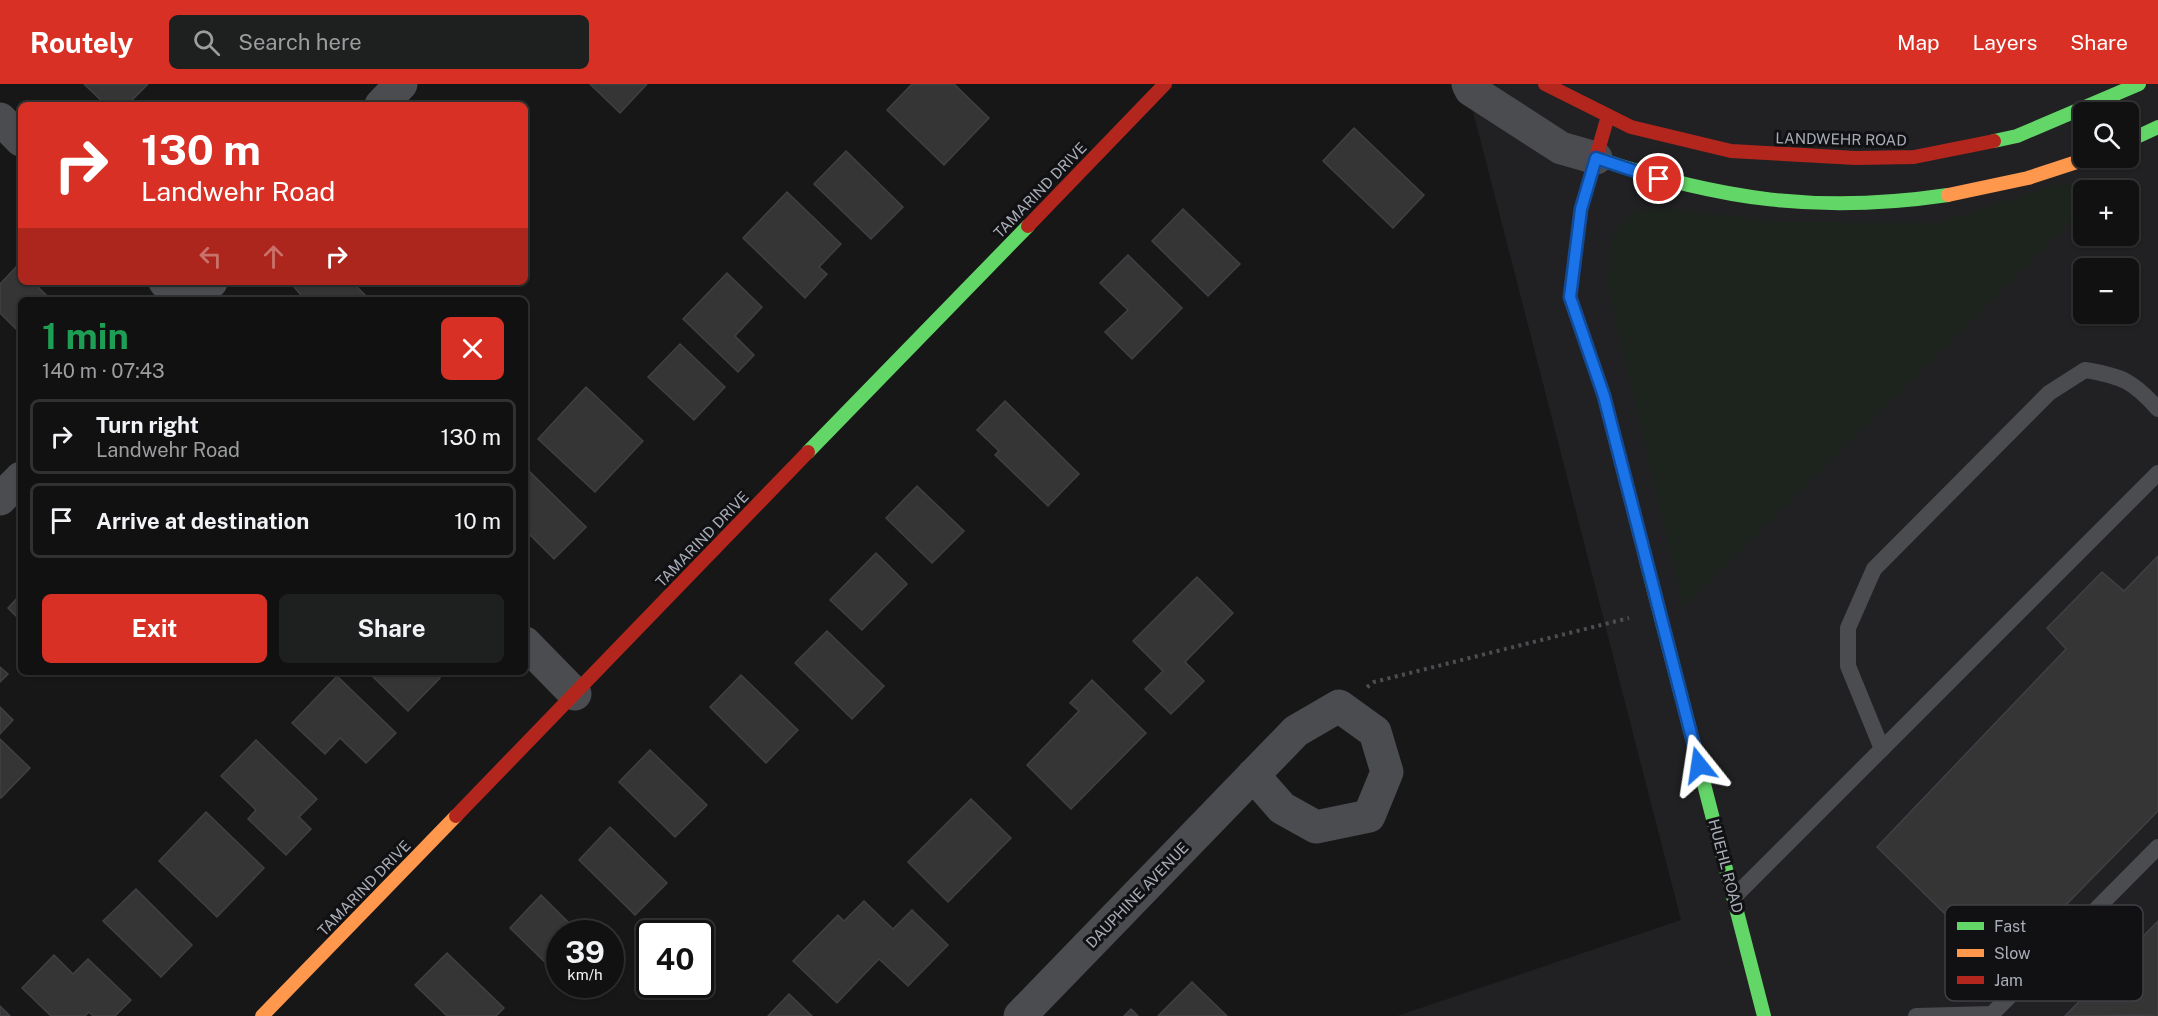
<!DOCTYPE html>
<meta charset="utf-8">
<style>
body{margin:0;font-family:"Public Sans",sans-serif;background:#1e1f1f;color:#f1f3f6;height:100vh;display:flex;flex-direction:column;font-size:22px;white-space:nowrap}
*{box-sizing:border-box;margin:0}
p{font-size:20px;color:#9c9d9f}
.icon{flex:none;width:33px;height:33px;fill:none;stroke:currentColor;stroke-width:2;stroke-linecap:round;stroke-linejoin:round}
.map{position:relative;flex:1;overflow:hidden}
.details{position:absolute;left:18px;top:213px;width:510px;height:378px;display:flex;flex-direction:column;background:#111;border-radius:9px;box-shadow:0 2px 4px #0004,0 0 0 2px #303131}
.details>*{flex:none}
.banner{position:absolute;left:18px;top:18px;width:510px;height:183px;border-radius:9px;box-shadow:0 2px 4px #0004,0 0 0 2px #303131;background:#d93025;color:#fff;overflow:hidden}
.fabs{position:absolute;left:2073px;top:18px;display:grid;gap:12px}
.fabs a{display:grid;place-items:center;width:66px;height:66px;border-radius:9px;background:#111;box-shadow:0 2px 4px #0004,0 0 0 2px #303131;font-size:30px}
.speed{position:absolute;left:546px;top:836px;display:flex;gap:12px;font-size:30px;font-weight:700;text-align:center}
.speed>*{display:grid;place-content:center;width:78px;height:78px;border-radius:50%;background:#111;box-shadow:0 2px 4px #0004,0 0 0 2px #303131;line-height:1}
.speed small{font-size:15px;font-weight:400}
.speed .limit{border:3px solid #111;border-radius:9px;background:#fff;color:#111}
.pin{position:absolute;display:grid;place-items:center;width:51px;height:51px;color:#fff;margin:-26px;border:3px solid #fff;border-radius:50%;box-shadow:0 2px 6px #0007}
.me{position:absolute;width:66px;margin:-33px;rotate:345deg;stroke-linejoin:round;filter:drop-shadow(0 0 4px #0008)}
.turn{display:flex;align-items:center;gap:21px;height:126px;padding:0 24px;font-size:27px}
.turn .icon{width:78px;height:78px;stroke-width:2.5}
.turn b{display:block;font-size:42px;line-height:51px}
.lanes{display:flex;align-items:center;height:57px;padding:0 24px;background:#0003;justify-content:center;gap:30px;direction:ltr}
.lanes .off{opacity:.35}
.round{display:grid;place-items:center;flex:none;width:63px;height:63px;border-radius:9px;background:#1e1f1f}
.summary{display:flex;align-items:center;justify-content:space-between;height:102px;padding:0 24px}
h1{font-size:36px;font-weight:700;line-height:45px;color:#1e9e55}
.cta{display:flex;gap:12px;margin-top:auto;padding:12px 24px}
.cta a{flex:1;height:69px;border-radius:9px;background:#d93025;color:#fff;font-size:24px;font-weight:700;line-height:69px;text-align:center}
.cta a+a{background:#1e1f1f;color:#f1f3f6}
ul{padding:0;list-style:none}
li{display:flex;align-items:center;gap:18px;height:75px;margin:0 12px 9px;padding:0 12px;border:3px solid #303131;border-radius:9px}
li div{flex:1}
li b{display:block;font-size:22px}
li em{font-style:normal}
header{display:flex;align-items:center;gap:36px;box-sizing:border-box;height:84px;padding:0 30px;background:#d93025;color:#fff}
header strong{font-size:28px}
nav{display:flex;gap:33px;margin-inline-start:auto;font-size:21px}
.search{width:420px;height:54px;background:#1e1f1f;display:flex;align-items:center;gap:15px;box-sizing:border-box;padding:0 21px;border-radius:9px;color:#9c9d9f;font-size:22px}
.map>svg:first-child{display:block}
.built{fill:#212123;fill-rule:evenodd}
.green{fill:#1d241e}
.building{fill:#353536;stroke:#3f4043;stroke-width:1.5}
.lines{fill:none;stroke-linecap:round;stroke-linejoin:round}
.path{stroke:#4d4e52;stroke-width:4;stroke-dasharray:3 4.5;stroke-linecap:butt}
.lane{stroke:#4b4c50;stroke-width:16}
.street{stroke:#4b4c50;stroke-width:33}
.fast{stroke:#63d668;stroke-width:14}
.slow{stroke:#ff974d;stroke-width:14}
.jam{stroke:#b3261e;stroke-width:14}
.route-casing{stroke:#114b97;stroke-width:15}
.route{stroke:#1a73e8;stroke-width:10}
.labels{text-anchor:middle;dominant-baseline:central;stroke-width:6;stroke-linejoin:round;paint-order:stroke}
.street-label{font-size:15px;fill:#a8adb8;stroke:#111113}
.key{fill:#111113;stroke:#3e4045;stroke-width:1.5}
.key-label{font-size:16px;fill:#a8adb8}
</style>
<header>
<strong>Routely</strong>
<div class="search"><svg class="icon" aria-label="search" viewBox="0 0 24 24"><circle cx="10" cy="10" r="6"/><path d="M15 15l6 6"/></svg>Search here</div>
<nav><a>Map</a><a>Layers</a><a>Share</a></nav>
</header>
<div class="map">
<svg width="2158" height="932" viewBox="0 0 2158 932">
<rect width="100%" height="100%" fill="#171717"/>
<!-- built -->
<path class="built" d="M1466,0H2158V932H1397L1681,836ZM2084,28H2128V74H2084ZM2084,106H2128V152H2084ZM2084,184H2128V230H2084Z"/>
<!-- green -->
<polygon class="green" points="2059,100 2103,105 2084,106 2083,125 1683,523 1607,199 1612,152 1632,129 1665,124 1781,138 1937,139"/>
<!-- building -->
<g class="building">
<polygon points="84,0 148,0 127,21 106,21"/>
<polygon points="590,0 647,0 620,29"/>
<polygon points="912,0 954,0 989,34 944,81 887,26"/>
<polygon points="1354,44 1424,111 1393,144 1323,77"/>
<polygon points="846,67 903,123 871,155 814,100"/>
<polygon points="787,108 841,160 819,183 827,190 805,214 743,154"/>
<polygon points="1183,125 1240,180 1208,212 1152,157"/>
<polygon points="1128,171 1182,224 1132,275 1105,248 1128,226 1100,199"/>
<polygon points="17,182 21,186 21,198 33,198 51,216 21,216 21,250 0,229 0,200"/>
<polygon points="727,189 762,223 735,252 754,271 738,288 683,235"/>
<polygon points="290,198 352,198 370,216 305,216"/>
<polygon points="680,260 725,303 694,336 648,293"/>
<polygon points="586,303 643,357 595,408 538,355"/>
<polygon points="1005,317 1079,390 1048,422 995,371 999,367 977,346"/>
<polygon points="529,387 586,443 554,475 525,446 525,391"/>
<polygon points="917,402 964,447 932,479 886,434"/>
<polygon points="876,469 907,500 862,546 830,516"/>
<polygon points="2158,472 2158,727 2002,886 1877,763 2066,565 2047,544 2102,488 2124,507"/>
<polygon points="1197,493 1233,529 1185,578 1204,597 1171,630 1145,605 1163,587 1133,557"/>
<polygon points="21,510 21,537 8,524"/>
<polygon points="827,547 884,602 852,635 795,579"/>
<polygon points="0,583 8,590 0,598"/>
<polygon points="368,588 434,588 440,594 408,627"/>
<polygon points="741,591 798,646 766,679 710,623"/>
<polygon points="337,592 396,649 366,679 340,654 325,670 292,639"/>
<polygon points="1092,596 1146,649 1071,725 1027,681 1079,627 1070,619"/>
<polygon points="0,623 13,636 0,650"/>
<polygon points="0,655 30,684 1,714 0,712"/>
<polygon points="256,656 317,715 299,733 311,745 286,771 248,735 256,726 221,692"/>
<polygon points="650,666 707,721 675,753 619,698"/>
<polygon points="971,715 1011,754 948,818 908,778"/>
<polygon points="206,728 264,784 217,833 159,777"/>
<polygon points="610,743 667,799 635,831 579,776"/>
<polygon points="136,805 192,861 161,893 103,837"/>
<polygon points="541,811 579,849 560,849 560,884 555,888 510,844"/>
<polygon points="864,817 893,845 912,826 948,861 908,902 879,875 837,919 793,877 838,831 844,837"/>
<polygon points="2158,837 2158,931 2065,932"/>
<polygon points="447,869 504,924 496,932 447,932 415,901"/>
<polygon points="54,871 73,890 88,875 131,916 115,932 93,932 89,928 85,932 51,932 22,904"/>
<polygon points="1192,898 1227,932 1158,932"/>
<polygon points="789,910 812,932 768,932"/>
<polygon points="0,922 10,932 0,932"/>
<polygon points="1131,925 1138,932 1124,932"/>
</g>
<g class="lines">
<!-- path -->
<polyline class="path" points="1367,603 1374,598 1629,534"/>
<!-- lane -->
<g class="lane">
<path d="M1882,665L1848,582V544L1874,485L2049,309L2085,286C2122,292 2133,297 2158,325"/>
<polyline points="1734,813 2158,389"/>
<polyline points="1916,932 1992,930 2158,763"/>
</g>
<!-- street -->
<g class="street">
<polyline points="1468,0 1471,6 1561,64 1596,74"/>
<polyline points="381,21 401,0"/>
<polyline points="0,35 21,56"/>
<polyline points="165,198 183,216"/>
<polyline points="194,216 211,198"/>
<polyline points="0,415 21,394"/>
<polyline points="525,559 575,610"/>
<polyline points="1020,932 1296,647 1339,622 1375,648 1387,688 1369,732 1316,743 1282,724 1253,691"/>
</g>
<!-- fast -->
<g class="fast">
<polyline points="1994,57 2017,52 2139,0"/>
<polyline points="2128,57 2158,43"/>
<path d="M1596,74C1720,116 1818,130 1948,111"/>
<polyline points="808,368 1028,142"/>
<polyline points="1646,476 1764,932"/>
</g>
<!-- slow -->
<g class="slow">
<polyline points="1948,111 2028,94 2089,74"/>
<polyline points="262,932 456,732"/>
</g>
<!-- jam -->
<g class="jam">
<polyline points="1545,0 1631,43 1731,67 1856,74 1914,73 1994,57"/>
<polyline points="1608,32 1581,125 1570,213 1604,312 1646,476"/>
<polyline points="1028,142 1165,0"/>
<polyline points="456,732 808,368"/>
</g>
</g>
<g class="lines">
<defs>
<polyline id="route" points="1659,95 1596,74 1581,125 1570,213 1604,312 1699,681"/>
</defs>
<!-- route casing -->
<use href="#route" class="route-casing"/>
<!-- route -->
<use href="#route" class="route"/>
</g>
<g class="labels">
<!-- street labels -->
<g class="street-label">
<text transform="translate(1841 55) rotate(1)">LANDWEHR ROAD</text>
<text transform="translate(1040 106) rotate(-46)">TAMARIND DRIVE</text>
<text transform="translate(702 455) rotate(-46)">TAMARIND DRIVE</text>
<text transform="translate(1726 782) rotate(75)">HUEHL ROAD</text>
<text transform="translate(364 804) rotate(-46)">TAMARIND DRIVE</text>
<text transform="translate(1137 811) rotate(-46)">DAUPHINE AVENUE</text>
</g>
</g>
<!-- legend -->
<rect x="1945" y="821" width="198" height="96" rx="9" class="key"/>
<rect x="1957" y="838" width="27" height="8" fill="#63d668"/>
<rect x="1957" y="865" width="27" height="8" fill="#ff974d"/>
<rect x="1957" y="892" width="27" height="8" fill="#b3261e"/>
<g class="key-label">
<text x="1994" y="848">Fast</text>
<text x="1994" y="875">Slow</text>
<text x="1994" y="902">Jam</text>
</g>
</svg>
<div class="fabs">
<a><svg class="icon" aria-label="search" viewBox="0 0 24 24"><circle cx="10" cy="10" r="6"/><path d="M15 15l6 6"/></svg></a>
<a>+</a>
<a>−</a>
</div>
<div class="speed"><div>39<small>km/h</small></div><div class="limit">40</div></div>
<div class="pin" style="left:1659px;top:95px;background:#d93025"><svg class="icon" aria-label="arrive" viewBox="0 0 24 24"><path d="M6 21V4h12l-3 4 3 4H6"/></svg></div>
<svg class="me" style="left:1699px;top:681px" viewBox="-20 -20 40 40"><path d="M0-17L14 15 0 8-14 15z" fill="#1a73e8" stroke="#fff" stroke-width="4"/></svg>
<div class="banner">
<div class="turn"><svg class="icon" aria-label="right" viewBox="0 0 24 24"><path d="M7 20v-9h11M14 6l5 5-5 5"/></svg><div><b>130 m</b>Landwehr Road</div></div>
<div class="lanes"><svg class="icon off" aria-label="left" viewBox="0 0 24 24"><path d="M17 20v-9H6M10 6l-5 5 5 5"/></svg><svg class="icon off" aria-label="ahead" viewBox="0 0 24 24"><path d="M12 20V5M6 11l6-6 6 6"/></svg><svg class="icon" aria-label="right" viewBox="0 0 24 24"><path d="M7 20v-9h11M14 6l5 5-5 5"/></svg></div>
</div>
<section class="details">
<div class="summary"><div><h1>1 min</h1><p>140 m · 07:43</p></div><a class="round" style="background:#d93025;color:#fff"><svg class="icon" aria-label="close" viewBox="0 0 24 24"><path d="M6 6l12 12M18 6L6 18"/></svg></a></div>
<ul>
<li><svg class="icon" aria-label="right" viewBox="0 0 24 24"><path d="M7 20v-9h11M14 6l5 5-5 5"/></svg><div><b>Turn right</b><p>Landwehr Road</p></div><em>130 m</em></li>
<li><svg class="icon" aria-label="arrive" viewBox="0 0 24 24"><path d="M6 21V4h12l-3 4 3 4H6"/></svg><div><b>Arrive at destination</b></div><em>10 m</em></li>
</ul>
<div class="cta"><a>Exit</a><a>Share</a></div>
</section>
</div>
